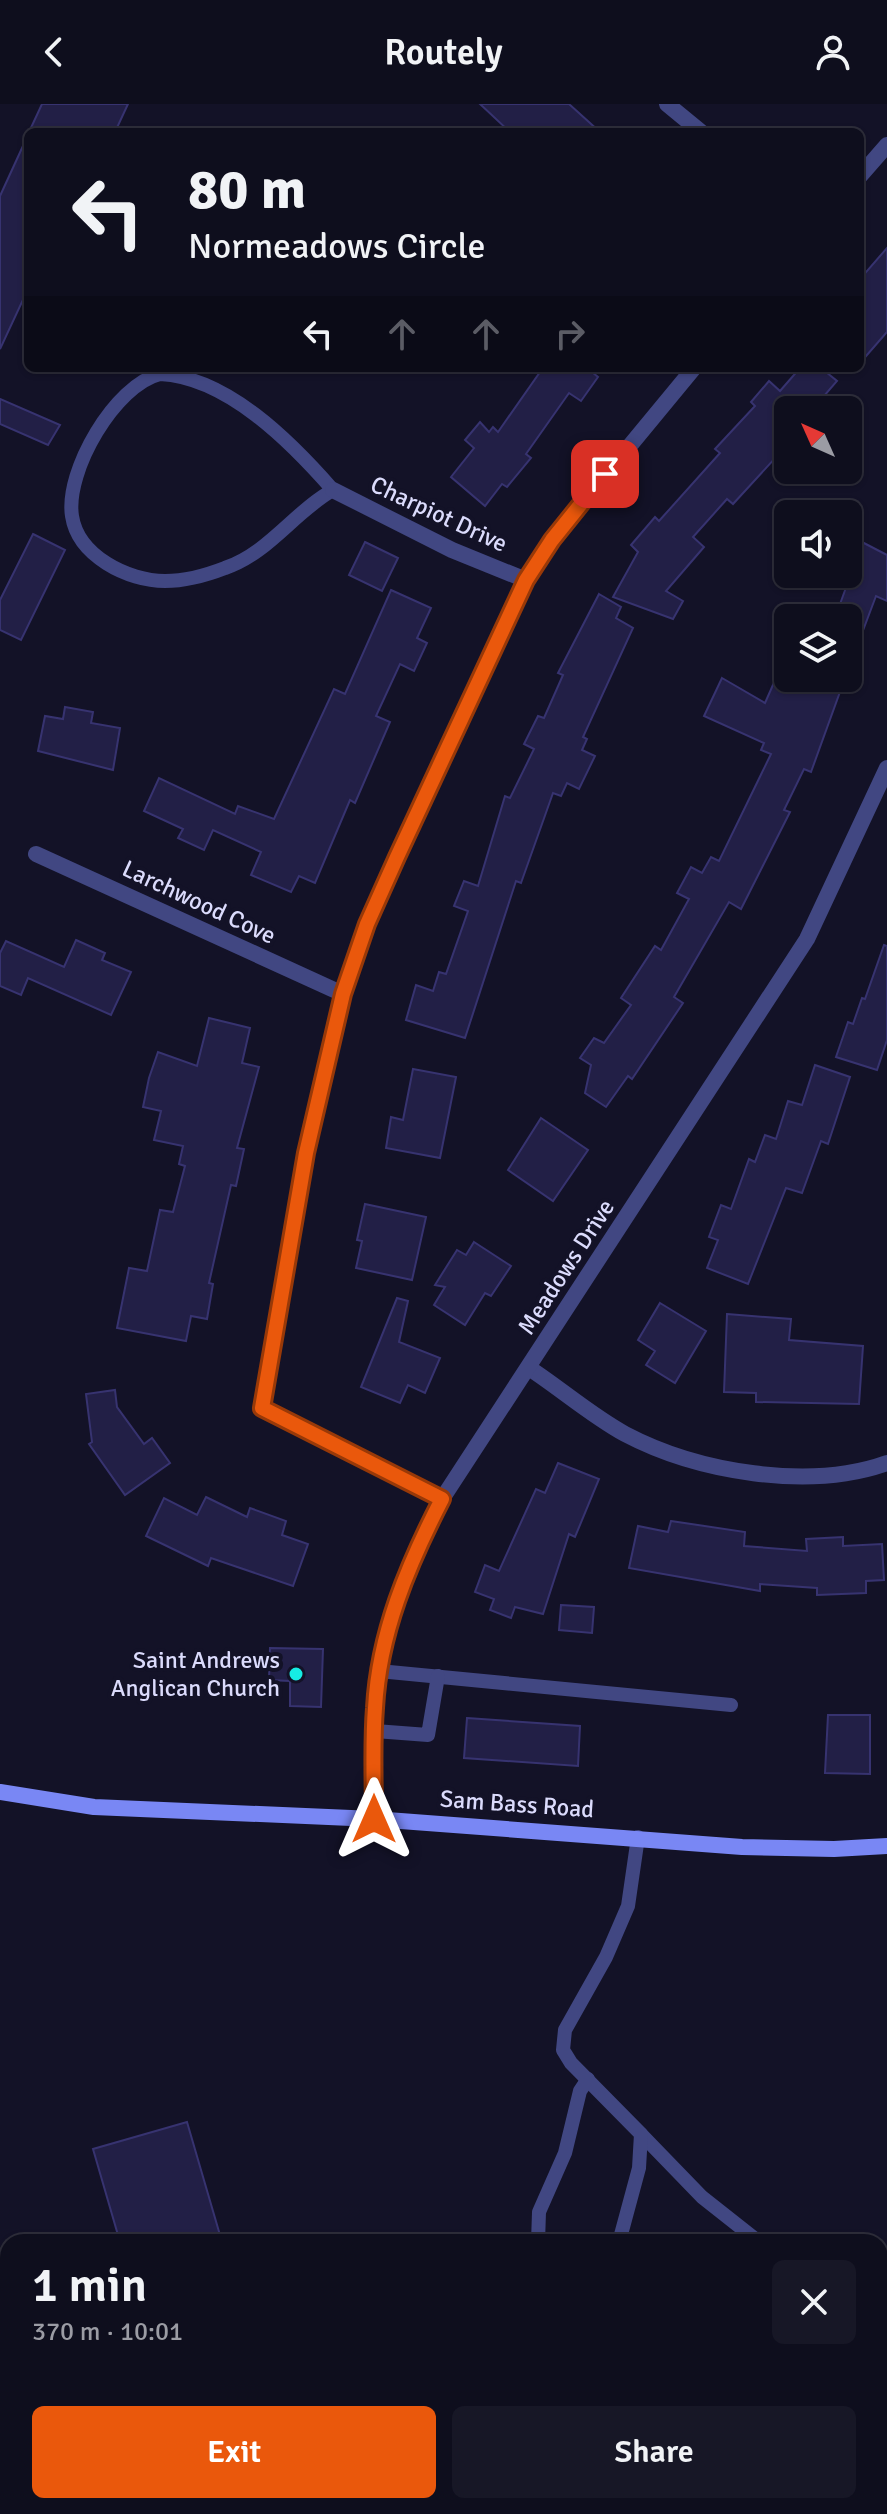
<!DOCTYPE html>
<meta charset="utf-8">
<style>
body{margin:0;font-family:Signika,sans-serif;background:#171726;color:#f1f3f6;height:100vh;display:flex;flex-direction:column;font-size:30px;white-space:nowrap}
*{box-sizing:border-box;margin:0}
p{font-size:26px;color:#9b9ca4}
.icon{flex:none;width:44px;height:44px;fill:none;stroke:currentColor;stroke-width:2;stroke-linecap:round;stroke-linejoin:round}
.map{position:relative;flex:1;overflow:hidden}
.side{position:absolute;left:0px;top:2130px;width:888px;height:280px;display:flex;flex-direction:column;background:#0e0e1d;border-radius:24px 24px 0 0;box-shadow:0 2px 6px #0004,0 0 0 2px #2e2e3b}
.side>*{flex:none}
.guide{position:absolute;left:24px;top:24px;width:840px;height:244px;border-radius:12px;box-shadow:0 2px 6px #0004,0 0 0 2px #2e2e3b;background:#0e0e1d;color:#f1f3f6;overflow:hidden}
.needle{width:52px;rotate:315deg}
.controls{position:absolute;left:774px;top:292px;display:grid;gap:16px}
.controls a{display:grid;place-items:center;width:88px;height:88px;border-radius:12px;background:#0e0e1d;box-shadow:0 2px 6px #0004,0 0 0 2px #2e2e3b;font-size:40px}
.pin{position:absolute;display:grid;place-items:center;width:68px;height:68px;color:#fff;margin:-34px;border-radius:16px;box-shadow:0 4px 12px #0006}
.me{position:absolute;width:88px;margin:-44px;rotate:0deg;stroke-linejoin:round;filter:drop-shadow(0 0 6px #0008)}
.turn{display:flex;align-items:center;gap:28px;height:168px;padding:0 32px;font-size:36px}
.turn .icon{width:104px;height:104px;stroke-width:2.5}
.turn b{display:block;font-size:56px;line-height:68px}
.lanes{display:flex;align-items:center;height:76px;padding:0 32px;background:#0003;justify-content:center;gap:40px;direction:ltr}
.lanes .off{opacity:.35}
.round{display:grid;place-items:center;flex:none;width:84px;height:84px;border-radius:12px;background:#171726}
.headline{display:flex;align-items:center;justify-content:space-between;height:136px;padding:0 32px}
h1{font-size:48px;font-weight:600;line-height:60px}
.cta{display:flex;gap:16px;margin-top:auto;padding:16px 32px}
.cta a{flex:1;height:92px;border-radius:12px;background:#ea580c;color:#fff;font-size:32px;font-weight:600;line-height:92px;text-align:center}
.cta a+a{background:#171726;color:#f1f3f6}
header{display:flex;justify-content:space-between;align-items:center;height:104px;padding:0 32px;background:#0e0e1d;font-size:36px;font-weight:600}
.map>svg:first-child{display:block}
.building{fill:#221f46;stroke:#373370;stroke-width:2}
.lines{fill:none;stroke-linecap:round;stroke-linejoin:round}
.lane{stroke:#414782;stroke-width:14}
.street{stroke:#414782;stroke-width:16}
.secondary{stroke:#7987f4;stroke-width:16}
.route-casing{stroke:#983908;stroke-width:20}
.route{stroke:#ea580c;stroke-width:14}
.poi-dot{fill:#16ece4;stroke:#131227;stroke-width:3}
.labels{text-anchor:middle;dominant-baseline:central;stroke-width:8;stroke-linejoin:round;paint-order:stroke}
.street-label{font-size:24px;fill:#dbdbfc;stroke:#131227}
.poi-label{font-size:24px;fill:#dbdbfc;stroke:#131227;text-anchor:end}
</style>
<header><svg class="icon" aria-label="back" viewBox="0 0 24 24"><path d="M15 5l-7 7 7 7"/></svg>Routely<svg class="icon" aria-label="person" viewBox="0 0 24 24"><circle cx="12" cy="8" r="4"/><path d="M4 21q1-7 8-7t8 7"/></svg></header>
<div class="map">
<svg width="887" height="2410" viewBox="0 0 887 2410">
<rect width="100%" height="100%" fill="#131227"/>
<!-- building -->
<g class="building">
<polygon points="42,0 128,0 115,28 29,28"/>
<polygon points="480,0 569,0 600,28 510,28"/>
<polygon points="28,31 28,185 0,245 0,92"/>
<polygon points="887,144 887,228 860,259 860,175"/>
<polygon points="534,264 587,264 598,273 581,297 569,289 526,350 531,354 507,383 502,380 485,402 451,373 474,344 465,336 480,318 489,328 493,323 498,328 540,268"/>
<polygon points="800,264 821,264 837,277 812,306 788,306 788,340 733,400 727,395 693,433 704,443 666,487 683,497 673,515 613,493 638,448 631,441 655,413 659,417 720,349 715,345 755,302 751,298 769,277 780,287"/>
<polygon points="0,295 60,321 48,341 0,320"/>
<polygon points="33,430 65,446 21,536 0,526 0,496"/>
<polygon points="860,437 887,451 887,497 876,492 850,561 848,514 835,514 848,478 841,474 848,470 848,461"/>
<polygon points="365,438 398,454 382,487 349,471"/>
<polygon points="391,486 431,504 417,534 427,539 414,567 400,560 376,612 390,618 355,699 350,696 315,779 299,772 291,788 251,771 261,748 213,726 204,746 178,734 183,725 144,707 159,674 235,710 238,702 274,715 334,585 345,590"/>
<polygon points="599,490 621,503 616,514 633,524 583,633 587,635 582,646 595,652 579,685 567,679 561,692 553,689 521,779 516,777 465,934 406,916 416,881 433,887 439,868 446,870 468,807 454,802 464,777 478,782 505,692 510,694 534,645 524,640 538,612 544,614 563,571 558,569"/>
<polygon points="722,574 765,599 776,574 845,574 811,668 804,665 784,706 790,708 741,805 729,798 674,893 683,899 632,975 628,972 606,1003 585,989 591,961 580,954 594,934 604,939 631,901 621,894 655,842 661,846 689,795 677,789 691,763 702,769 711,753 719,757 771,650 761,646 764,639 704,612"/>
<polygon points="65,603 93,608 91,619 120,624 113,666 38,647 45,612 63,615"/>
<polygon points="76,836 105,849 102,856 131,868 111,911 28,874 21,891 0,882 0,849 6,837 64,863"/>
<polygon points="884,841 887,842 887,936 877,966 836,953 848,918 853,920 862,894 865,895"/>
<polygon points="209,914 250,924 242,959 259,963 237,1044 244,1045 236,1082 231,1081 209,1179 213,1180 207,1215 191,1212 186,1237 117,1224 129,1164 147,1167 160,1106 173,1108 185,1062 179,1060 183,1042 154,1036 161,1007 143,1003 149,974 158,948 197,962"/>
<polygon points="815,961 850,973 828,1040 821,1037 802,1089 786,1084 748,1180 707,1164 718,1136 709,1133 721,1101 731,1105 749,1055 755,1058 765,1031 776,1035 788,997 802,1001"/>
<polygon points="413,965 456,973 440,1054 386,1044 391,1013 403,1016"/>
<polygon points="541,1014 588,1046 553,1097 508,1066"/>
<polygon points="365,1100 426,1113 412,1176 356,1164 362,1137 357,1136"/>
<polygon points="474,1138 511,1162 491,1192 485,1189 465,1221 434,1201 445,1183 435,1181 457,1146 466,1151"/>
<polygon points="397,1194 408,1197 399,1238 440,1254 425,1289 408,1281 400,1299 361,1283"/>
<polygon points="660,1199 706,1227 675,1279 646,1261 655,1247 638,1236"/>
<polygon points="727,1210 791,1215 789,1236 863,1242 859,1300 756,1298 756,1289 724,1288"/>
<polygon points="115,1286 117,1303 144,1340 152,1334 170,1359 125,1391 89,1340 92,1338 86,1290"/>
<polygon points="558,1359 599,1375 575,1433 569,1430 543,1510 515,1503 511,1514 490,1506 494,1495 475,1488 485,1461 499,1467 536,1385 545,1389"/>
<polygon points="206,1393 247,1413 250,1404 286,1417 282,1431 308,1440 293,1482 211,1454 208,1462 146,1432 164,1394 197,1411"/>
<polygon points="671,1417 745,1428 744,1442 807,1447 806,1435 843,1433 843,1442 882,1440 884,1476 866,1477 866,1489 817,1491 817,1484 760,1480 760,1487 629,1464 638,1422 668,1428"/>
<polygon points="561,1501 594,1503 592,1529 559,1526"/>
<polygon points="270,1544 323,1545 321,1603 290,1602 290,1577 269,1576"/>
<polygon points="828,1611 870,1611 870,1670 825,1669"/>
<polygon points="467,1614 580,1622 578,1662 464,1654"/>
<polygon points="187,2018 222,2138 120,2138 93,2045"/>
</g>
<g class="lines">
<!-- lane -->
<g class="lane">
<path d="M160,270C227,273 291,338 333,386C294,408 269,449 225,464C207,471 184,477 165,477C128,477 78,452 72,412C65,367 115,281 160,270Z"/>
<polyline points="379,1567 731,1601"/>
<polyline points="375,1627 428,1631 438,1572"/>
<polyline points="641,2030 702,2093 759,2138"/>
<polyline points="538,2138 539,2108 565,2049 580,1987 588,1975"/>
<polyline points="619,2138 639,2064 641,2030 571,1959 563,1946 565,1926 606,1853 628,1802 638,1733"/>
<polyline points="559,2410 560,2402"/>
</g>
<!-- street -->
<g class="street">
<polyline points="667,0 701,28"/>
<polyline points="860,72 887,41"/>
<polyline points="333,386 452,446 526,476"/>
<polyline points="36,750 343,890"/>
<path d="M529,1264C561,1285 592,1312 625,1330C697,1368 809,1387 887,1359"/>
<polyline points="442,1395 262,1304 306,1049 343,890 367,820 397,753 526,476 552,436 694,264"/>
<path d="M374,1715C374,1678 373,1641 375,1604C379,1529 408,1461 442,1395L807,835L887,664"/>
</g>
<!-- secondary -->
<polyline class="secondary" points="0,1688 94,1703 374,1715 742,1743 834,1745 887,1742"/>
</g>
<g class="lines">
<defs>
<path id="route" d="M374,1715C374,1678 372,1641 375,1604C379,1529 408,1461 442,1395L262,1304L306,1049L343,890L367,820L397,753L526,476L552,436L605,370"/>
</defs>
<!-- route casing -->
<use href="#route" class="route-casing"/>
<!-- route -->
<use href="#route" class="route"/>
</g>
<!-- markers -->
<circle class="poi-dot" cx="296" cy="1570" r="8"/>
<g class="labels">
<!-- street labels -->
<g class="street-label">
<text transform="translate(439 410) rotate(25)">Charpiot Drive</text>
<text transform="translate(199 798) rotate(25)">Larchwood Cove</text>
<text transform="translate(566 1163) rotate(-57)">Meadows Drive</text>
<text transform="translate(517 1700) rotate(4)">Sam Bass Road</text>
</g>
<!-- poi labels -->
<g class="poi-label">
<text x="280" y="1556">Saint Andrews<tspan x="280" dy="28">Anglican Church</tspan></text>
</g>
</g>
</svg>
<div class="controls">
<a><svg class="needle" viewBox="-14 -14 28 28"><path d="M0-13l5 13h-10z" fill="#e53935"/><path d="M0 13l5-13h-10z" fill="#9b9ca4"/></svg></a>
<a><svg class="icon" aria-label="sound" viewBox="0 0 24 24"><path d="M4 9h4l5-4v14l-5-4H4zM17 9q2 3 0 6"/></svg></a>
<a><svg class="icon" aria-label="layers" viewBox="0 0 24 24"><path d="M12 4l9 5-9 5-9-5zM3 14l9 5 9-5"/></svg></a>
</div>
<div class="pin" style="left:605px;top:370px;background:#d93025"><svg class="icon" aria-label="arrive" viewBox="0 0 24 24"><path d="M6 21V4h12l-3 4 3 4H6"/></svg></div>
<svg class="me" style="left:374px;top:1715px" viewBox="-20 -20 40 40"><path d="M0-17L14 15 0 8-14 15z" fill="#ea580c" stroke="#fff" stroke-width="4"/></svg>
<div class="guide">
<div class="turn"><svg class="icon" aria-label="left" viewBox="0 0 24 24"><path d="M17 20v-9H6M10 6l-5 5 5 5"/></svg><div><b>80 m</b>Normeadows Circle</div></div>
<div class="lanes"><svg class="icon" aria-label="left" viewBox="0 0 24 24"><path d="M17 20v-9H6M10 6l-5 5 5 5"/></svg><svg class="icon off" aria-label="ahead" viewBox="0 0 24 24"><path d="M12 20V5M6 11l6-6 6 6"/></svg><svg class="icon off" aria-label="ahead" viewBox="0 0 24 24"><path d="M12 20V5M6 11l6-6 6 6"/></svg><svg class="icon off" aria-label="right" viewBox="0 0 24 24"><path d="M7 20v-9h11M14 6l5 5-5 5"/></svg></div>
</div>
<section class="side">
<div class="headline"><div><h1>1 min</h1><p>370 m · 10:01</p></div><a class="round"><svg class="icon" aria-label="close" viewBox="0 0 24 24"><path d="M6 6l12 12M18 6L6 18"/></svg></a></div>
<div class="cta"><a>Exit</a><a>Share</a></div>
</section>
</div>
